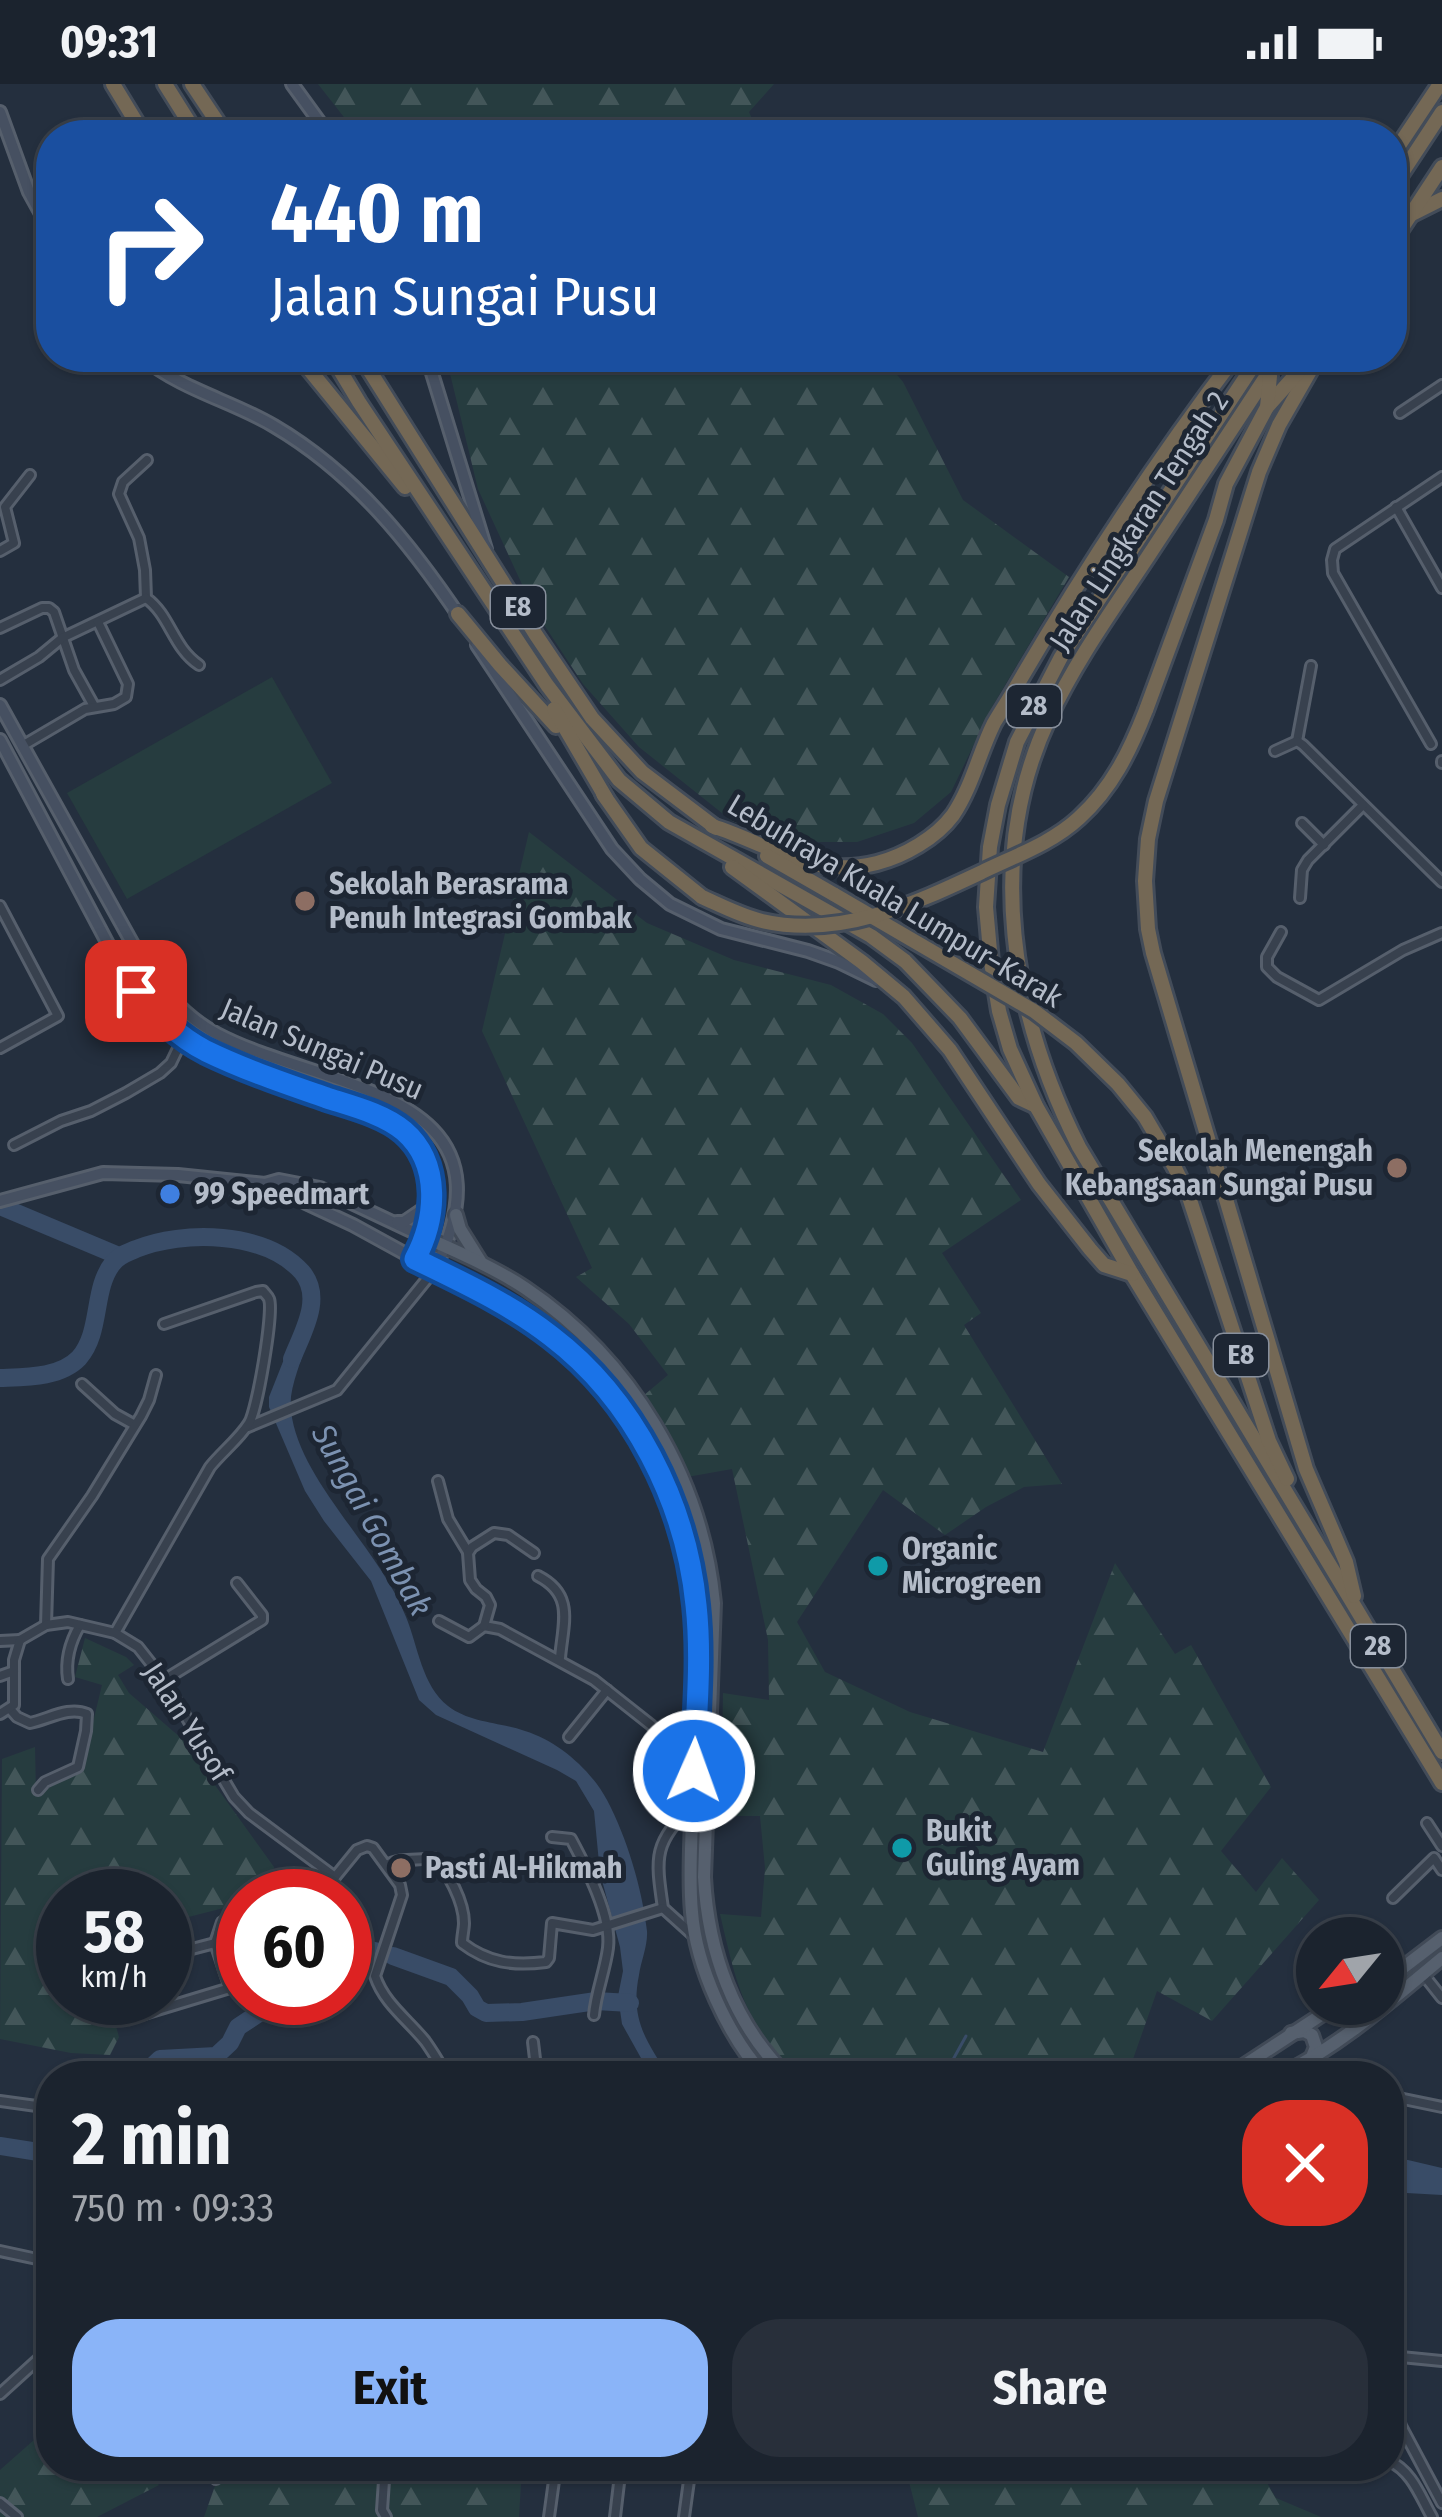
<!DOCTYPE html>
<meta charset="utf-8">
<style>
body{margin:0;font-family:"Fira Sans Condensed",sans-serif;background:#282f3a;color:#f1f3f6;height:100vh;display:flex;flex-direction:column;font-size:45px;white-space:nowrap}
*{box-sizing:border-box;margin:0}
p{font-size:39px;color:#a0a4aa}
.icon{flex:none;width:66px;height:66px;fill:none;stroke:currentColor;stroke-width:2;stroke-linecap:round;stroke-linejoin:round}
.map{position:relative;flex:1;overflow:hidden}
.side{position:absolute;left:36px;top:1977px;width:1368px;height:420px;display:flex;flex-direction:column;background:#1b232e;border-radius:48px;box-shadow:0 3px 9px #0004,0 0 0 3px #39404a}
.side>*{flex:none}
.top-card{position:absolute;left:36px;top:36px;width:1371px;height:252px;border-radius:48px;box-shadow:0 3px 9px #0004,0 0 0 3px #39404a;background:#1a4fa0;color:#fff;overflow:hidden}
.needle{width:78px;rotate:240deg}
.buttons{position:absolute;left:1296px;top:1833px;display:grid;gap:24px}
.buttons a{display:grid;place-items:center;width:108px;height:108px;border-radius:50%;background:#1b232e;box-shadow:0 3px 9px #0004,0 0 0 3px #39404a;font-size:60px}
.speed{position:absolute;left:36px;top:1785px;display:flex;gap:24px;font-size:60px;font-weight:700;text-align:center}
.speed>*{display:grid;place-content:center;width:156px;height:156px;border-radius:50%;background:#1b232e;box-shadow:0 3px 9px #0004,0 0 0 3px #39404a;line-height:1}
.speed small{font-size:30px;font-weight:400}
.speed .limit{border:18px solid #d22;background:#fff;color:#111}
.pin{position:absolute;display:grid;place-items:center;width:102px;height:102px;color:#fff;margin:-51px;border-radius:24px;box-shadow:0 6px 18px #0006}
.me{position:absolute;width:132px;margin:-66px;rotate:2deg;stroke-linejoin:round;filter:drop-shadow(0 0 9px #0008)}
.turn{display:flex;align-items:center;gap:42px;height:252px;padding:0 36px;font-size:54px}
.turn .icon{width:156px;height:156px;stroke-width:2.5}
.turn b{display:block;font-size:84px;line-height:102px}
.round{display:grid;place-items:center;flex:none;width:126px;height:126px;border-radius:48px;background:#282f3a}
.headline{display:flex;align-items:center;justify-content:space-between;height:204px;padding:0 36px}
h1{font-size:72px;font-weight:700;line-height:90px}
.cta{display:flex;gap:24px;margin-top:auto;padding:24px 36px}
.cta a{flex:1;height:138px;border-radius:48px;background:#8ab4f8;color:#111;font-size:48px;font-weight:700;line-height:138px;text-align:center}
.cta a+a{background:#282f3a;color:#f1f3f6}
.status{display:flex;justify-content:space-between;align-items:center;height:84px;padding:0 60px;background:#1b232e;direction:ltr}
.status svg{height:33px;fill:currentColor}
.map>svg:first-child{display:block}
.forest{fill:url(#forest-firs)}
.pitch{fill:#263c3f}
.water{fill:#394c67}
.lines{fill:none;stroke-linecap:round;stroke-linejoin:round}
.stream{stroke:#394c67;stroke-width:3}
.river{stroke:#394c67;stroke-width:18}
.street-casing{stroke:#565f6c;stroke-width:14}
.secondary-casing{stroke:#565f6c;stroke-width:16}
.primary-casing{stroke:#414a57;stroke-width:18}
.highway-casing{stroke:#434c59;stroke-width:20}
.street{stroke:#38414e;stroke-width:8}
.secondary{stroke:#465061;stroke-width:10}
.primary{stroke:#56606e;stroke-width:12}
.highway{stroke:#746855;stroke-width:14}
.highway-bridge-casing{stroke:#434c59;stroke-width:20;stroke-linecap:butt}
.highway-bridge{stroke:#746855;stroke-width:14}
.route-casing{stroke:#114b97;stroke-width:30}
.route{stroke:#1a73e8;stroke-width:21}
.education-dot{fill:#8d6e63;stroke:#1d2633;stroke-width:4.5}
.shop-dot{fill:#3f7fe0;stroke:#1d2633;stroke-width:4.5}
.culture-dot{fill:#0f9aa8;stroke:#1d2633;stroke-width:4.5}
.labels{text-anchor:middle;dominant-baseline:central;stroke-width:10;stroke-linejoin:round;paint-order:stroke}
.shield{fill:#1d2633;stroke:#878f9c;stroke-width:3}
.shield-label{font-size:27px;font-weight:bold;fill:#b4bcc9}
.street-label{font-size:30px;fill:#b4bcc9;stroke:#1d2633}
.poi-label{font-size:30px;font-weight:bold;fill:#b4bcc9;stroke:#1d2633;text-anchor:start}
.water-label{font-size:33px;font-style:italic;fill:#7c92b1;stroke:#1d2633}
</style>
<div class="status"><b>09:31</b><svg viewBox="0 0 49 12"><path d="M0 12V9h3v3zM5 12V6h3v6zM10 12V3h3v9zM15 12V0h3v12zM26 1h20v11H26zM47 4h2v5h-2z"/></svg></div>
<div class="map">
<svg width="1442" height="2433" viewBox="0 0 1442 2433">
<defs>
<pattern id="forest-firs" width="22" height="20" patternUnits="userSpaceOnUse" patternTransform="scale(3)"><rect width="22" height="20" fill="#263c3f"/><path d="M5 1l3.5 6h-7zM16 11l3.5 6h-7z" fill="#435659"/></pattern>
</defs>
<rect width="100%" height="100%" fill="#242f3e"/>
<!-- forest -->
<g class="forest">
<polygon points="318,0 774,0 749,28 759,51 358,51"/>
<polygon points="446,273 882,273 903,298 963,416 1069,493 992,623 951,708 914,739 857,758 785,758 732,737 639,663 583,600 533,524 478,405"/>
<path d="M529,748L647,839L734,876L831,901L883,930L912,959L1021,1116L942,1169L981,1229L964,1241L1062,1400L1024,1403L986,1423L945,1451L883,1406L797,1538L825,1588L910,1628L1043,1668L1115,1479L1175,1570L1191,1561L1271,1703L1221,1767L1256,1808L1282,1774L1319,1816L1212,1937L1157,1907L1127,1992H799C744,1942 736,1898 720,1830L761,1833L765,1784L760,1732H721L723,1609L769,1616L768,1556L732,1385L687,1393L670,1352L643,1312L668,1291L629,1240L576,1193L592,1184L482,947Z"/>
<polygon points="85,1554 126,1573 134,1581 118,1591 129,1609 181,1654 274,1783 269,1812 243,1812 243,1819 165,1839 165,1812 63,1812 63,1914 108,1914 119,1953 110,1971 71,1969 0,1955 2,1675 35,1663 36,1710 81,1688 102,1601 75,1593"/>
<polygon points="51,2341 51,2382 139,2382 159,2401 97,2433 0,2433 0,2386"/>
<polygon points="222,2382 522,2382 519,2433 204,2433"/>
<polygon points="905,2382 1257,2382 1276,2414 1321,2433 918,2433"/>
</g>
<!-- pitch -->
<polygon class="pitch" points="272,593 332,699 127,815 67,709"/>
<!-- water -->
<g class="water">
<path d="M292,1255L307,1256C302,1278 288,1304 291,1327C299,1397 380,1465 406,1533C418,1562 422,1602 448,1622C470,1639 499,1638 525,1647C558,1657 591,1686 607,1716C627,1754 642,1804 647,1847C648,1861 641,1877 639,1891C630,1935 646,1957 669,1992H651L622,1940L618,1912L623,1887L620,1863L600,1789L594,1727L576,1697L557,1686L436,1631L419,1616L371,1497L324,1437L305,1407L269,1323V1313Z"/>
<polygon points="1389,2074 1408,2076 1442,2084 1442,2111 1389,2108"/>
</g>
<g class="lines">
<!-- stream -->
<polyline class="stream" points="944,1992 966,1952"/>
<!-- river -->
<g class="river">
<polyline points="0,1122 119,1172"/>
<path d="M0,1294C25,1293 60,1294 79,1274C102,1248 92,1205 113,1179C119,1171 127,1169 136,1165C183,1146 265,1147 302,1188C324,1214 302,1249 292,1275"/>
<polyline points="345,1868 353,1866 375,1867"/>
<polyline points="393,1872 451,1893 470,1912 477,1924 486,1929 522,1928 596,1917 630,1919"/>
<polyline points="142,1992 160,1975 216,1972 230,1959 238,1943 282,1914"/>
<polyline points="0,2062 51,2070"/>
</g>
<defs>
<g id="street">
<polyline points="1400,329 1442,301"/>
<path d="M147,376L123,398L119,410L139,454L145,486L146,514C170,531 173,564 199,581"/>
<polyline points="1396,423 1442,504"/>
<polyline points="0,467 14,459 5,423 30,391"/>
<polyline points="0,544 42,524 49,524 54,528 74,586 94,622"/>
<polyline points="0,596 39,573 62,554 146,514"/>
<polyline points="1297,657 1311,582"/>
<polyline points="1431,660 1333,489 1332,476 1335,465 1442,393"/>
<polyline points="22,662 85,625 114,620 126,613 128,600 98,538"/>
<polyline points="1275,667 1297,657 1303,661 1442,798"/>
<polyline points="1442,677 1442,679"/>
<polyline points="1302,739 1324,761"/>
<polyline points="1300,814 1302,786 1308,776 1363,721"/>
<polyline points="0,822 58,932 0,964"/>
<polyline points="1281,848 1267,873 1267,883 1277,893 1319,916 1403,866 1442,849"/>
<polyline points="14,1061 61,1037 91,1027 126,1009 160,989 171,979 183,954"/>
<polyline points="82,1300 115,1330 135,1341"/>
<polyline points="248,1343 337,1306 435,1185"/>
<polyline points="438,1397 448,1435 468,1468"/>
<path d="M538,1492C575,1511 563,1539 560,1574"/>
<polyline points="439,1537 469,1553 484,1542 500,1545 594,1596 651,1641 693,1686"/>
<polyline points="46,1541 48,1475 92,1412 141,1332 149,1316 156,1291"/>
<polyline points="484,1542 490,1521 486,1513 476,1505 470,1496 468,1469 472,1463 494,1449 508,1451 534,1469"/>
<path d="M115,1549L210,1383C222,1368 239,1355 249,1339C257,1327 274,1228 269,1215C268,1212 265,1210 263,1207L256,1208L164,1240"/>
<polyline points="0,1557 20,1556"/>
<polyline points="0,1592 14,1587"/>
<path d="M68,1595C65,1575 70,1558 80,1541"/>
<polyline points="164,1596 262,1536 262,1531 237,1499"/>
<path d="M10,1625L17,1633L30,1639C49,1635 69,1622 87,1630L86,1647L78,1683L45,1698L38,1706"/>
<polyline points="0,1630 14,1621 14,1576 20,1556 46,1541 68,1538 115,1549 138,1563 164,1596 234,1713 249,1729 335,1793"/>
<polyline points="569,1653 607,1606"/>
<path d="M693,1720C654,1760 655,1770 663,1824L694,1852"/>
<polyline points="1427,1739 1442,1762"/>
<path d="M552,1753L571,1755C586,1783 612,1832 608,1864C605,1887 596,1908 594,1931"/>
<path d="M387,1781C399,1773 420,1777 434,1774C448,1787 464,1818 464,1839C464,1845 462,1852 462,1859C488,1879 513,1882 546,1878L549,1874L552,1839L593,1846L663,1824"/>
<path d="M287,1812L335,1793L357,1766L367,1762L373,1764L400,1801L402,1811L375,1892C384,1919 407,1935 425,1957C433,1968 440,1980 447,1992"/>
<polyline points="1393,1814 1434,1774 1442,1786"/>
<polyline points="165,1872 215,1859"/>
<polyline points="1423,1890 1442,1914"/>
<polyline points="131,1934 230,1904 215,1859 222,1838 243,1830"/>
<polyline points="533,1958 537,1992"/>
<polyline points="192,1988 192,1992"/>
<polyline points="253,1992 257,1987"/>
<polyline points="1389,2012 1442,2023"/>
<polyline points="0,2017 51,2024"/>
<polyline points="0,2167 51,2178"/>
<polyline points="1389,2283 1401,2273 1442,2277"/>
<polyline points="1389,2306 1401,2342 1442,2419"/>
<polyline points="0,2310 44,2270"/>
<path d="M1389,2377C1412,2387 1420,2412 1432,2433"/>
<polyline points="202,2382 216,2395"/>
<polyline points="385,2382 382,2426 386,2433"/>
<polyline points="0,2419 17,2433"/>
<polyline points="549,2433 556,2382"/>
<polyline points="615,2433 621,2382"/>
<polyline points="684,2433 691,2382"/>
</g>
<g id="secondary">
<polyline points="292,0 329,51"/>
<polyline points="0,28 29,108 51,148"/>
<path d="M142,273C184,307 230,316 274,342C354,389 410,459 461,535"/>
<polyline points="427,273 486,465"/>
<polyline points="477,561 612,765 640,795 670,820 721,845 808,867 839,878 876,896"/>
<path d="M0,621L135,864C156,898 181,931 217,950C325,1007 523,1004 435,1185"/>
<path d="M0,656L116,875C140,913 165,947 206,967C245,986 286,999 327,1014C352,1022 384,1030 404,1047C442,1080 436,1135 415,1175L353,1141L265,1100"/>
<polyline points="0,1117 103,1089 178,1091 265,1100 279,1096 320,1104 426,1154"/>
<polyline points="397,1138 404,1138 432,1119"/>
</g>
<g id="primary">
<polyline points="456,1131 460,1145 480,1177"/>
<path d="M426,1154C459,1168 495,1184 525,1204C631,1275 702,1393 714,1519L704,1793C708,1867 733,1939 787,1992"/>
<path d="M415,1175C467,1201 520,1225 565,1262C595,1288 619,1321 639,1354C651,1375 664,1396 673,1419C713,1518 697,1633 692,1736C691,1767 689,1797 692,1828C696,1882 728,1953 765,1992"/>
<polyline points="1383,1894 1404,1883 1442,1854"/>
<polyline points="1291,1949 1304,1947 1312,1951 1316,1963 1312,1973"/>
<polyline points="1228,1992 1338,1920"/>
<path d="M1279,1992C1341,1961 1389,1918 1442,1874"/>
</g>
<g id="highway">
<polyline points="113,0 144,51"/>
<polyline points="165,0 197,51"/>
<polyline points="192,0 226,51"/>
<polyline points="1392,72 1440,0"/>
<polyline points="1392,104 1442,28"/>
<polyline points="1412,130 1442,115"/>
<polyline points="1392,159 1442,83"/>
<polyline points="299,273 405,403"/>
<polyline points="332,273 359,318 547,601 619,696 669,738 871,852 905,877 960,934 1019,1014 1036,1022"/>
<polyline points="361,273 536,551 592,634 642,688 716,744"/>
<polyline points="1259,273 1061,573 1017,658 998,721 990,763 986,823 991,878 999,927 1010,965 1036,1022 1132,1190 1442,1699"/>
<path d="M1279,273C1236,339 1193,405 1149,471C1114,524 1076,576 1049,634C984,772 1012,931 1079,1063L1442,1668"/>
<polyline points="1318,273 1279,341 1259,388 1156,717 1148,755 1145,797 1148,845 1153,869 1306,1385 1346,1478 1354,1512"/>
<polyline points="1267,323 1308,277"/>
<polyline points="458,530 500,581 556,642"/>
<polyline points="554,625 606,714"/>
<polyline points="1146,626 1216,436 1226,400 1267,323 1270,292"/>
<polyline points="603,710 641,764 702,813"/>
<path d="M712,742C770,760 811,796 877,779C904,772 936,754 953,731C972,703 979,669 994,639C1000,629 1007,618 1013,608C1080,493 1154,379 1235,273"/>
<polyline points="767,772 835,811"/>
<polyline points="732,783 862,878 904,913 950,966 1039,1100 1090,1165 1104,1181 1132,1190"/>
<polyline points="1175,1084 1189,1113 1269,1357 1287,1395"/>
</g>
</defs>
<!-- street casing -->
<use href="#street" class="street-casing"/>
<!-- secondary casing -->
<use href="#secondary" class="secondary-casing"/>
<!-- primary casing -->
<use href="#primary" class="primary-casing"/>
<!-- highway casing -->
<use href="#highway" class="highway-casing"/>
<!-- street -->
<use href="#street" class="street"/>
<!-- secondary -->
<use href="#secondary" class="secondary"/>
<!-- primary -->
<use href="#primary" class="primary"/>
<!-- highway -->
<use href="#highway" class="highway"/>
<defs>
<g id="highway-bridge">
<polyline points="835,811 1034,927 1076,959 1118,1000 1145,1033 1175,1084"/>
<path d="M702,813C722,822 741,832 762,837C840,855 914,820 982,788C1015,772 1052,759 1079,734C1112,704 1130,667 1146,626"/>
</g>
</defs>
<!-- highway-bridge casing -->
<use href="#highway-bridge" class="highway-bridge-casing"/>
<!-- highway-bridge -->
<use href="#highway-bridge" class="highway-bridge"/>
</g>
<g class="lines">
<defs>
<path id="route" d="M136,907C157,931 177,952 206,967C245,986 287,1000 327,1014C352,1022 384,1030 404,1047C442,1080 436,1136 415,1175C462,1198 510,1220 551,1252C634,1315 686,1419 696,1521C702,1576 696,1632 694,1687"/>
</defs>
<!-- route casing -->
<use href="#route" class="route-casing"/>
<!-- route -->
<use href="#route" class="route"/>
</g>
<!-- markers -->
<g class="education-dot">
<circle cx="305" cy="817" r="12"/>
<circle cx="1397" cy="1084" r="12"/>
<circle cx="401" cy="1784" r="12"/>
</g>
<circle class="shop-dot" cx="170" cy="1110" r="12"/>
<g class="culture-dot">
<circle cx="878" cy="1482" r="12"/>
<circle cx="902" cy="1764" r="12"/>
</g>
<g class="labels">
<!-- shield labels -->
<g class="shield">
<rect x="491" y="502" width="54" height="42" rx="9"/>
<rect x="1007" y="601" width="54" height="42" rx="9"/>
<rect x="1214" y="1250" width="54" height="42" rx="9"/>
<rect x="1351" y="1541" width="54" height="42" rx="9"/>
</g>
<g class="shield-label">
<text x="518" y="523">E8</text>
<text x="1034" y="622">28</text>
<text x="1241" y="1271">E8</text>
<text x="1378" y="1562">28</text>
</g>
<!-- street labels -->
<g class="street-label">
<text transform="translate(1139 437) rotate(-57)">Jalan Lingkaran Tengah 2</text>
<text transform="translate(895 817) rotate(31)">Lebuhraya Kuala Lumpur–Karak</text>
<text transform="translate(322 965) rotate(23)">Jalan Sungai Pusu</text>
<text transform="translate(187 1638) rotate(57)">Jalan Yusof</text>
</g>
<!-- poi labels -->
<g class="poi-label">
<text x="329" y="800">Sekolah Berasrama<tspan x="329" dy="34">Penuh Integrasi Gombak</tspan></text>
<text x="1373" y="1067" text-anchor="end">Sekolah Menengah<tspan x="1373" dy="34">Kebangsaan Sungai Pusu</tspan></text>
<text x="194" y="1110">99 Speedmart</text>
<text x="902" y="1465">Organic<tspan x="902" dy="34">Microgreen</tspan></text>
<text x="926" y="1747">Bukit<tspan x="926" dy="34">Guling Ayam</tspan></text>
<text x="425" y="1784">Pasti Al-Hikmah</text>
</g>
<!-- water labels -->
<g class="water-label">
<text transform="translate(372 1436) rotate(61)">Sungai Gombak</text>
</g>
</g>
</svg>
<div class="buttons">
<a><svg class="needle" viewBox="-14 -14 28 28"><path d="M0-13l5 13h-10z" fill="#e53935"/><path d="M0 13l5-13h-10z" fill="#a0a4aa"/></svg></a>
</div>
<div class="speed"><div>58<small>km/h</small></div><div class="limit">60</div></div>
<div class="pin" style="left:136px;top:907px;background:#d93025"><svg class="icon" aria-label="arrive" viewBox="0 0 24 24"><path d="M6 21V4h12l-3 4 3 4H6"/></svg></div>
<svg class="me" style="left:694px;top:1687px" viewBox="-20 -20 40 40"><circle r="17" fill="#1a73e8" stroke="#fff" stroke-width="3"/><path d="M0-11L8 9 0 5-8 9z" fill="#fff"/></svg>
<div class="top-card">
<div class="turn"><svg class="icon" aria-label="right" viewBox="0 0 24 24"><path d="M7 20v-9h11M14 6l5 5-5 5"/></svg><div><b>440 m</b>Jalan Sungai Pusu</div></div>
</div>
<section class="side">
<div class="headline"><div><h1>2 min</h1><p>750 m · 09:33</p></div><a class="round" style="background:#d93025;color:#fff"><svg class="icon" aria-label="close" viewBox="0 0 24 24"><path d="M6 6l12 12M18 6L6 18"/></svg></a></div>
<div class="cta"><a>Exit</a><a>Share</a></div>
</section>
</div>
